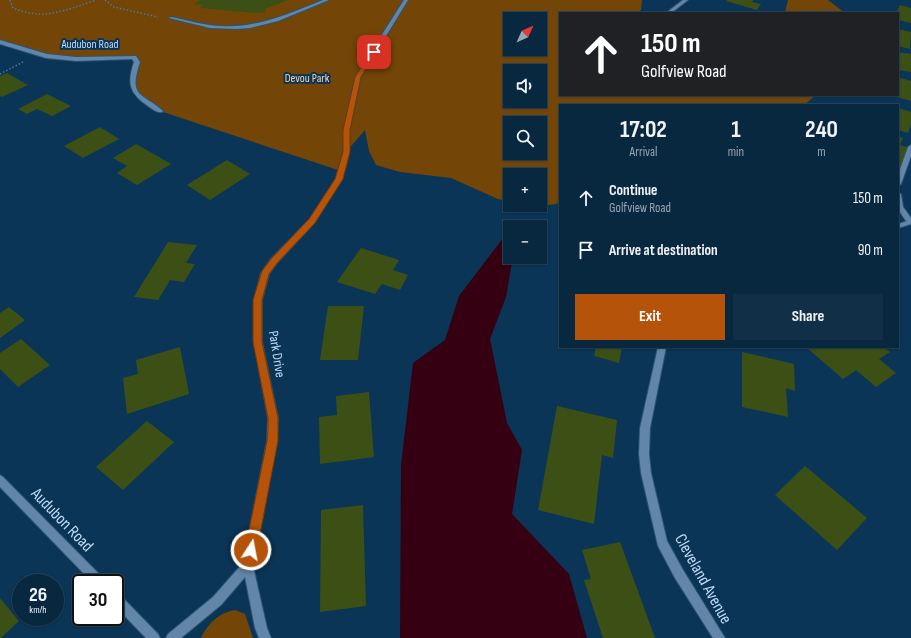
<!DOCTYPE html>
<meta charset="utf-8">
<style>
body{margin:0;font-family:"Sofia Sans Condensed",sans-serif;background:#113047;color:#f1f3f6;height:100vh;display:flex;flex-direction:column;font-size:15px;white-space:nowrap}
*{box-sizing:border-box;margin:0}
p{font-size:13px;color:#98a6b1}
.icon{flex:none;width:22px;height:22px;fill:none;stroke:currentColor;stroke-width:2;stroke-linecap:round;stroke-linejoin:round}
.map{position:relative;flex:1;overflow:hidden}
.panel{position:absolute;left:559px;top:104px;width:340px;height:244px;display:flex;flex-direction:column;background:#082840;border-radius:0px;box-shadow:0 1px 3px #0004,0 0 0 1px #294459}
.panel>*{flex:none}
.top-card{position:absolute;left:559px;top:12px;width:340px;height:84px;border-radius:0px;box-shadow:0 1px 3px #0004,0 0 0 1px #294459;background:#202124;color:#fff;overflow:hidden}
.needle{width:26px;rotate:45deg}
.tools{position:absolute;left:503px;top:12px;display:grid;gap:8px}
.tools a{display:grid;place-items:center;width:44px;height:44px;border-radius:0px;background:#082840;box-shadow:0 1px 3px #0004,0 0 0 1px #294459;font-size:20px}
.speed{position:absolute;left:12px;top:574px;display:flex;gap:8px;font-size:20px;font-weight:700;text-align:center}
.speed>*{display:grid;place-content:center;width:52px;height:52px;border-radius:50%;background:#082840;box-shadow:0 1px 3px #0004,0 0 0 1px #294459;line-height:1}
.speed small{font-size:10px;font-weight:400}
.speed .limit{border:2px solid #111;border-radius:6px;background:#fff;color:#111}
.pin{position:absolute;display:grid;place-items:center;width:34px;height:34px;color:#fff;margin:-17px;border-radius:8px;box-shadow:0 2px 6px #0006}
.me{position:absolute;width:44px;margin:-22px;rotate:11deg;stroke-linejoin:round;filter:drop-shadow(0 0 3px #0008)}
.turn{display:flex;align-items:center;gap:14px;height:84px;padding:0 16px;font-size:18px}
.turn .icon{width:52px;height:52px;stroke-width:2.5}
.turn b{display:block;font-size:28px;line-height:34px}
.eta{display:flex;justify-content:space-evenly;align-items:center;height:68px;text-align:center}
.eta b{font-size:24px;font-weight:700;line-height:28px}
.action{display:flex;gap:8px;margin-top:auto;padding:8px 16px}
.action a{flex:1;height:46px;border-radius:0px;background:#b45309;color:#fff;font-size:16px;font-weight:700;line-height:46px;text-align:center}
.action a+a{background:#113047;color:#f1f3f6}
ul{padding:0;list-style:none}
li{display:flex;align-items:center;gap:12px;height:52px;padding:0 16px}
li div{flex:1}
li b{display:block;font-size:15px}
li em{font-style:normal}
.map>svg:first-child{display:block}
.green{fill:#734608;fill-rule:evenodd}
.water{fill:#350011}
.building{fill:#3c5016}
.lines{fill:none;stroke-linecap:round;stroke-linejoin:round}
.service-casing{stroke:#2b5373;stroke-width:2}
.minor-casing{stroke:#2b5373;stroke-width:2}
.path{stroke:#507694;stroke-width:1.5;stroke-dasharray:1.5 2;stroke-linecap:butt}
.service{fill:#6186a7;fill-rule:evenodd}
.minor{fill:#6186a7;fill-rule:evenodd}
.route{fill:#b45309;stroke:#753606}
.labels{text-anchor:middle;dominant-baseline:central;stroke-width:4;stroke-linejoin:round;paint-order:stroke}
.far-street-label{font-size:12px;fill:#c0dcf6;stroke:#0a3556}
.far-park-label{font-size:12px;fill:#fdd4ac;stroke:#0a3556}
.street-label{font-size:14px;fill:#c0dcf6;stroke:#0a3556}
.near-street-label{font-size:17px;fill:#c0dcf6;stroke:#0a3556}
</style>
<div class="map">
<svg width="911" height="638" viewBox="0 0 911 638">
<rect width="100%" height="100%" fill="#0a3556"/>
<!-- green -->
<g class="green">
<path d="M0,0H642L641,10L636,13H560V95H816L804,105H560V203L544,206L536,205H540V175H510V201L498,199L451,178L400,172L376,165L369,151L365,130L346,152L341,171L160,111L135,90L137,62L134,57L92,59L46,56L0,42ZM510,19H540V49H510ZM510,71H540V101H510ZM510,123H540V153H510Z"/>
<polygon points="788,0 828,0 845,13 785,13"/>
<path d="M235,610L245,614L253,638H201C207,624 220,612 235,610Z"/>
</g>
<!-- water -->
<polygon class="water" points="510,229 510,257 513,257 506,297 490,339 507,423 522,450 512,514 569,574 587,638 400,638 401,465 413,363 445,340 459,296"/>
<!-- building -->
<g class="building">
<polygon points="199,0 288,0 265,9 265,12 256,13 200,8 203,5 194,4"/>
<polygon points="727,0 753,0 752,2 761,4 757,10 726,1"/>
<polygon points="900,5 911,8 911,23 898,20 898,13 896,13"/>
<polygon points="898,29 911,32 910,49 898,46"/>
<polygon points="898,52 911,54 911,72 898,70"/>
<polygon points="7,73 28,85 2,97 0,96 0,76"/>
<polygon points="898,77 911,81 911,101 889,95 898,95"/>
<polygon points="47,94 71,106 52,116 37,109 27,114 18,109"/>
<polygon points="898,108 911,112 911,124 908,133 898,130"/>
<polygon points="100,127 119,139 83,158 64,146"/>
<polygon points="898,136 903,138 900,145 909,148 898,171"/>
<polygon points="136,144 171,164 137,185 117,173 127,166 113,158"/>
<polygon points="227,160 250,174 210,200 187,185"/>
<polygon points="168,242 197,245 186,263 195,264 184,282 170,280 158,300 134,297"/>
<polygon points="361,248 399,260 393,270 408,275 400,290 382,284 375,294 337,282"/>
<polygon points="328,306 364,306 358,360 320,360"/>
<polygon points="9,307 25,320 0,338 0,313"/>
<polygon points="21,339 50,365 18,387 0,369 0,353"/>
<polygon points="180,347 189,394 127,414 123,378 138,374 136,360"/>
<polygon points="596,347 622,347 619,363 594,356"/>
<polygon points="806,347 883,347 890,352 879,359 896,373 876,387 856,370 843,379"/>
<polygon points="742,352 794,364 795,391 786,388 788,417 742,407"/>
<polygon points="369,392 374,457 320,464 319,417 337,415 336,396"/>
<polygon points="557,406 617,420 613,458 602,455 594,524 538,510"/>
<polygon points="147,421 174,442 123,490 96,467"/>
<polygon points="805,466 867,518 837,550 775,495"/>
<polygon points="363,505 366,606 320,612 321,510"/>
<polygon points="620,542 655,638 603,638 584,580 591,579 582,550"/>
<polygon points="0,598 19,621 1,638 0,638"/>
</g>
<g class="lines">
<defs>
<g id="service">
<path d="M323,0H329L278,21L250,28L237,29L210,28L169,18L171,17C188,20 205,26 222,26C258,28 291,13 323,0Z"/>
<polygon points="911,145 911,156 901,184 898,186 898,175 908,147"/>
<polygon points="898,192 901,194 903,207 911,218 911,224 908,224 898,209"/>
</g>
<g id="minor">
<polygon points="404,0 408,0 361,77 350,129 349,152 342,179 314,223 277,263 269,274 262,300 262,342 278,418 277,441 253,566 267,628 271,638 259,638 255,628 245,577 221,605 181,638 166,638 168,634 213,597 243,563 267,441 268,418 254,342 254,300 261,273 271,259 310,219 336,179 343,152 344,129 355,77"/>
<polygon points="683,0 688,0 671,13 666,13"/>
<path d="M0,40L47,54L76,57L136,56L140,62C128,98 142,92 163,111L162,112C157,113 152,109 148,106C129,93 127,83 134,62L132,59L76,61L46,58L0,44Z"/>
<polygon points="911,220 911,224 898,228 898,224"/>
<polygon points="658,347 666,347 650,428 649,454 651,473 667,541 683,570 725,638 713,638 675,578 658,546 641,473 639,454 640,428"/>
<polygon points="0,475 3,477 104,579 105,583 93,583 0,487"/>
<polygon points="115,593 119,594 158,634 160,638 146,638 115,606"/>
</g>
</defs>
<!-- service casing -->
<use href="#service" class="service-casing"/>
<!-- minor casing -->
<use href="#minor" class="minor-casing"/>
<!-- path -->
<g class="path">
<path d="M10,0L13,8C44,21 66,10 96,0"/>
<polyline points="105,0 114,7 158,17"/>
<polyline points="0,74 23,62"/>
</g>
<!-- service -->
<use href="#service" class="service"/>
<!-- minor -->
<use href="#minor" class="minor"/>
</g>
<!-- route -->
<polygon class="route" points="372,50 377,52 361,77 350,130 350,152 343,179 315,223 277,263 269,274 262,300 262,342 278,418 278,441 257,550 255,554 251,556 247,554 245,550 267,441 268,429 268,418 253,342 253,300 262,271 271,259 309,219 335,179 343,152 343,130 355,77"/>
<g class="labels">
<!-- far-street labels -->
<g class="far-street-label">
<text x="90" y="44">Audubon Road</text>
</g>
<!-- far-park labels -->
<g class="far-park-label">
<text x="307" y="78">Devou Park</text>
</g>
<!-- street labels -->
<g class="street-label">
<text transform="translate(277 354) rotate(81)">Park Drive</text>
</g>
<!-- near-street labels -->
<g class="near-street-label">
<text transform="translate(62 520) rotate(46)">Audubon Road</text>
<text transform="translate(703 579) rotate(61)">Cleveland Avenue</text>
</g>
</g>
</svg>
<div class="tools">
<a><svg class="needle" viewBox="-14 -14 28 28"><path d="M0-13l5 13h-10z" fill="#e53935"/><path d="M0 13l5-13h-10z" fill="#98a6b1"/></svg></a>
<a><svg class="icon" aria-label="sound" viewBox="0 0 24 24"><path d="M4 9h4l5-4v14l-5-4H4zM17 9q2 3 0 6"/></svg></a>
<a><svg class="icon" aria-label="search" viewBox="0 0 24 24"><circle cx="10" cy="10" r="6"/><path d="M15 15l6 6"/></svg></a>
<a>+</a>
<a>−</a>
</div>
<div class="speed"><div>26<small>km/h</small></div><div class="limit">30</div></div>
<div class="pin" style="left:374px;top:52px;background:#d93025"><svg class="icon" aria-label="arrive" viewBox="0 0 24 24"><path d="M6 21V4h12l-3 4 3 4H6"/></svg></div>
<svg class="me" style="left:251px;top:550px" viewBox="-20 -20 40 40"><circle r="17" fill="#b45309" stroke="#fff" stroke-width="3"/><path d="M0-11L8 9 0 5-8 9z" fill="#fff"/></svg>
<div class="top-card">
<div class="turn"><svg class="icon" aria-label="ahead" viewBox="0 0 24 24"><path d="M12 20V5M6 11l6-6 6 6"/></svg><div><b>150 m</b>Golfview Road</div></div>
</div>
<section class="panel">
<div class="eta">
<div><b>17:02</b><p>Arrival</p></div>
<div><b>1</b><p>min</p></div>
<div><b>240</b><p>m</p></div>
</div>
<ul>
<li><svg class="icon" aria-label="ahead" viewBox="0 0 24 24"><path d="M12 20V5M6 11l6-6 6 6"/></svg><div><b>Continue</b><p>Golfview Road</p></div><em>150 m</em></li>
<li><svg class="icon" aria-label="arrive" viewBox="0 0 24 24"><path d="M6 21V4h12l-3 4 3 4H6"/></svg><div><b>Arrive at destination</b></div><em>90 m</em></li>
</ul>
<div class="action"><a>Exit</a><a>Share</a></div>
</section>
</div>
